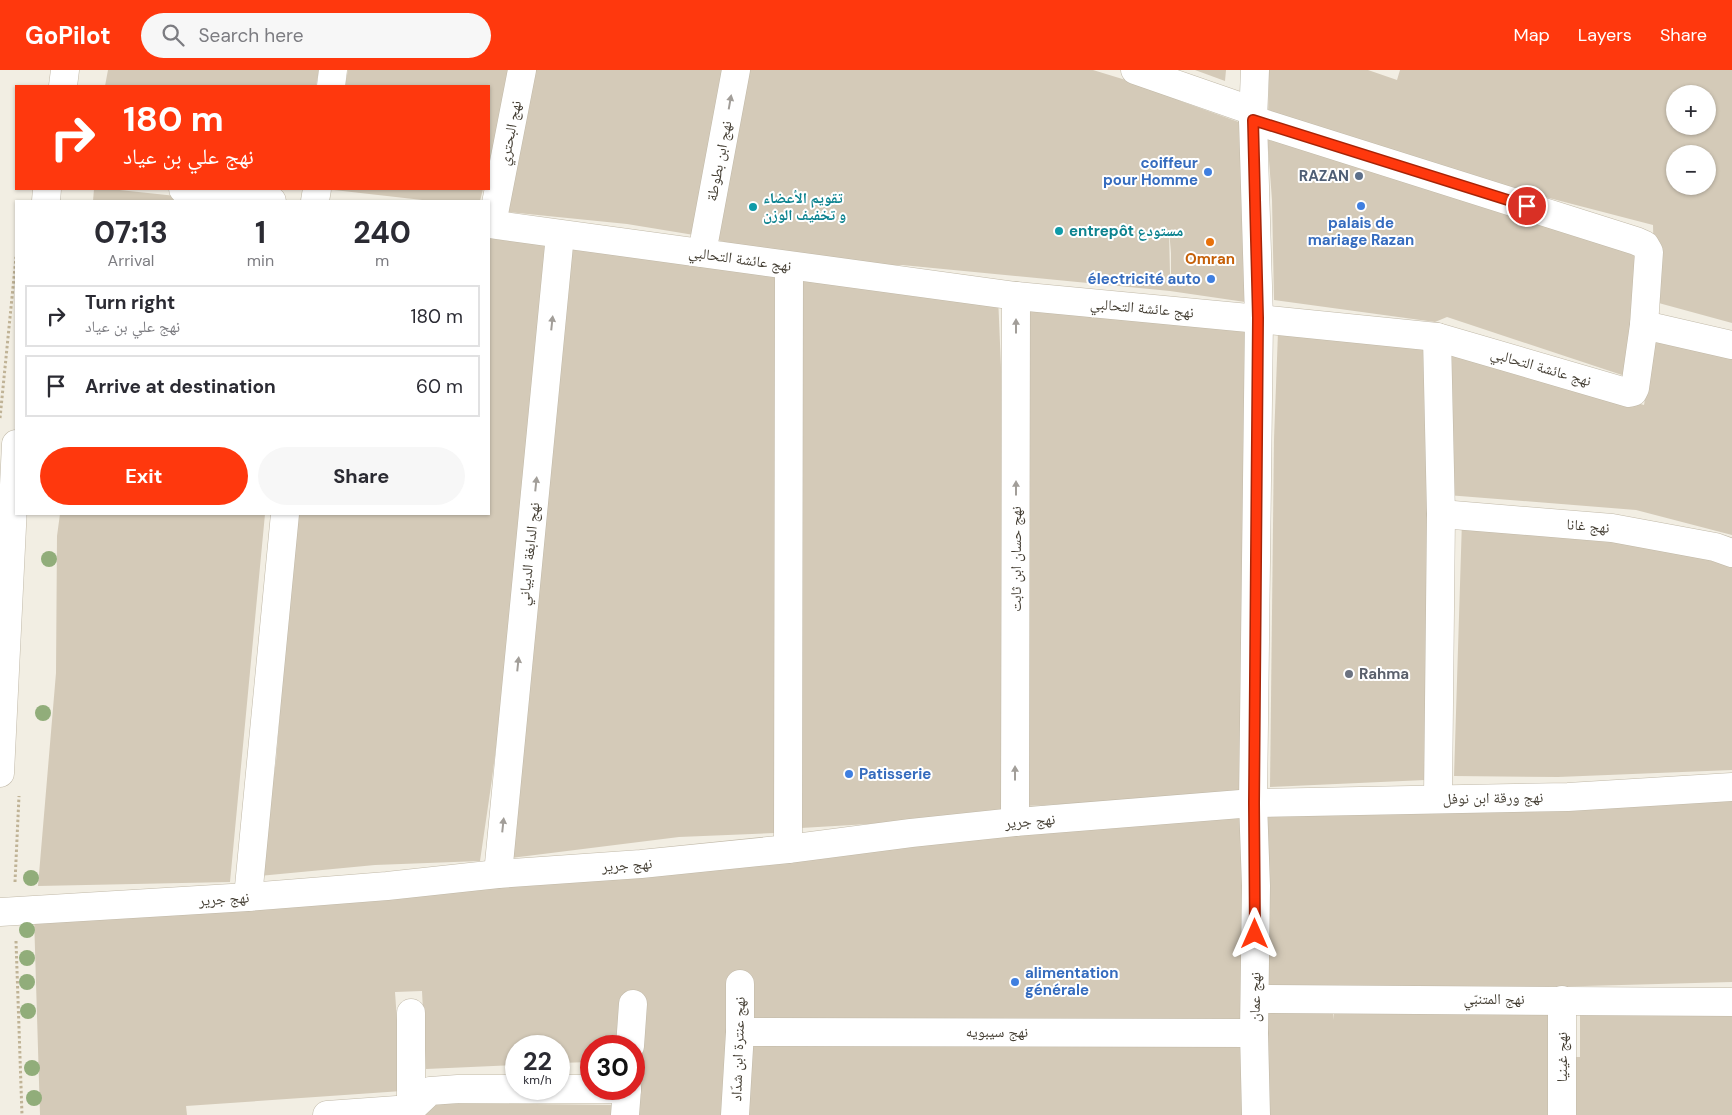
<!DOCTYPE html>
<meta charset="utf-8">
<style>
body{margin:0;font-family:"DM Sans","Noto Naskh Arabic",sans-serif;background:#f7f7f7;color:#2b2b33;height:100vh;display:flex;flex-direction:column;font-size:19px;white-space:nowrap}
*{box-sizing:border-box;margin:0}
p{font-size:16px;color:#7c7c81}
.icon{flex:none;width:28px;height:28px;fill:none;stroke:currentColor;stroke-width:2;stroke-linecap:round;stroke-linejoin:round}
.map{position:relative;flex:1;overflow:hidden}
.panel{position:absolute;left:15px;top:130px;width:475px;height:315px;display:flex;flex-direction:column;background:#fff;border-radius:0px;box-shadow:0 1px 4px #0004}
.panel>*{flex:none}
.hud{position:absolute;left:15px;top:15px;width:475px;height:105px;border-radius:0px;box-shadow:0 1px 4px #0004;background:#ff380d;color:#fff;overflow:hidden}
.fabs{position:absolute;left:1666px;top:15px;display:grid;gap:10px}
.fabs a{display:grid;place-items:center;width:50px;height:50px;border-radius:50%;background:#fff;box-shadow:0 1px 4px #0004;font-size:25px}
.speed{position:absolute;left:505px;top:965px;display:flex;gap:10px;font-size:25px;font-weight:700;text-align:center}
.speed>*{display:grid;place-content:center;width:65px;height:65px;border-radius:50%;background:#fff;box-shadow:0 1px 4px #0004;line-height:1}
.speed small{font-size:12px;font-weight:400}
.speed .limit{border:8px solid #d22;background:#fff;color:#111}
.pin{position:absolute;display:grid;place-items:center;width:42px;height:42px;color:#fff;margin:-21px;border:2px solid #fff;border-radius:50%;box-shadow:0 1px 5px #0007}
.me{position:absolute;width:55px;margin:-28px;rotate:0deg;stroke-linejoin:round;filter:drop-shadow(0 0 4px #0008)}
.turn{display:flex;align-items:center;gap:18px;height:105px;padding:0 25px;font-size:22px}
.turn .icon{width:65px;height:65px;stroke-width:2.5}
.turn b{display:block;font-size:35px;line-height:42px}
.eta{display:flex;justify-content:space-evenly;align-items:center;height:85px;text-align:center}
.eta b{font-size:30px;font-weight:700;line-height:35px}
.primary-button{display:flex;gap:10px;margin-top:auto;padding:10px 25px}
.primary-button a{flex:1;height:58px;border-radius:30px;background:#ff380d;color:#fff;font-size:20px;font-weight:700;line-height:58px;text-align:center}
.primary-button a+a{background:#f7f7f7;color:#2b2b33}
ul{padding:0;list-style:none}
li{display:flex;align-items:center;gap:15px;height:62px;margin:0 10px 8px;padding:0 15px;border:2px solid #e1e1e2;border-radius:0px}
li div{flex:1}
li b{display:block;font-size:19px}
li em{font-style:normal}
header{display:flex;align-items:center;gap:30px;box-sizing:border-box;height:70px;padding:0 25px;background:#ff380d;color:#fff}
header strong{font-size:24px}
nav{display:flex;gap:28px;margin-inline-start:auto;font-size:18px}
.search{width:350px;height:45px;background:#f7f7f7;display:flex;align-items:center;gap:12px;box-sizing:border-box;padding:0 18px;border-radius:28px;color:#7c7c81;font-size:19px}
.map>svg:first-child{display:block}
.building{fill:#d4cab8;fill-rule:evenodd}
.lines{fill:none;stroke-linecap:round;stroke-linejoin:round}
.minor-casing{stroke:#c1b9a8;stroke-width:29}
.tertiary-casing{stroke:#c1b9a8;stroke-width:29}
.path{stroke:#c0b396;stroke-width:3;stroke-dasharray:2.5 2.5;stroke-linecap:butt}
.minor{stroke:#fff;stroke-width:28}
.tertiary{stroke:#fff;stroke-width:28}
.tree{fill:#91ad7a}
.oneway{fill:#a29e99}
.route-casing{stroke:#a62408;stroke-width:12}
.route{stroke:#ff380d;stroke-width:9}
.shop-dot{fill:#3f7fe0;stroke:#fff;stroke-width:2}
.service-dot{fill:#5c6f8a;stroke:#fff;stroke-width:2}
.culture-dot{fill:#0f9aa8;stroke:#fff;stroke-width:2}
.food-dot{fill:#e8710a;stroke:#fff;stroke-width:2}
.worship-dot{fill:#6b7280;stroke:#fff;stroke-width:2}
.labels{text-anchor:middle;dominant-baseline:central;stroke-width:4;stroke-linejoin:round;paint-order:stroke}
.street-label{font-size:15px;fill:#443e33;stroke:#fff}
.shop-label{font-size:15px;font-weight:bold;fill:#366cbe;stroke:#fff;text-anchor:end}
.service-label{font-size:15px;font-weight:bold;fill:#4e5e75;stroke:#fff;text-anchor:end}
.culture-label{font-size:15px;font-weight:bold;fill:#0d838f;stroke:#fff;text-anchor:start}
.food-label{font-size:15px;font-weight:bold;fill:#c56008;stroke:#fff}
.worship-label{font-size:15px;font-weight:bold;fill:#5b616d;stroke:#fff;text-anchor:start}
</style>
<header>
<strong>GoPilot</strong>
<div class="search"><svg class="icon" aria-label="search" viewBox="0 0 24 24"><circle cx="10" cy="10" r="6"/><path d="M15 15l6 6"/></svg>Search here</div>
<nav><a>Map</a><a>Layers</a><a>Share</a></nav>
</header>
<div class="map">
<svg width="1732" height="1045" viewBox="0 0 1732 1045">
<rect width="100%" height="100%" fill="#f2eee3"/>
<!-- building -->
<g class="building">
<polygon points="108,0 319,0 316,16 105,16"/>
<polygon points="348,0 513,0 489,96 489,16 345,16"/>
<polygon points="536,0 729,0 694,165 627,154 508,142"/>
<path d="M748,0H1093L1142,15L1183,32L1247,55L1252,233L1170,221L902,195L858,198L779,188L714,169ZM1169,160L1171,183V204H1170Z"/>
<polygon points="1195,0 1226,0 1225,11"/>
<path d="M1269,0H1368L1397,10L1400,0H1732V253L1655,232L1653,155L1461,105L1268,47ZM1675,24H1708V56H1675ZM1675,84H1708V116H1675Z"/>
<polygon points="1267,64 1638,183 1628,307 1447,247 1435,252 1274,230 1272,130"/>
<polygon points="94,119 110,119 214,130 214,131 93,131"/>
<polygon points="334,119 483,119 480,131 431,131 334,120"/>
<polygon points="489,168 547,176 522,445 513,506 508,583 492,709 480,791 375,795 259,806 276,691 296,444 489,444"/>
<polygon points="570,174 781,200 775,763 679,767 511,788"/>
<polygon points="798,200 998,226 1001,297 1004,746 801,758"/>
<polygon points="1029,232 1247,250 1243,724 1026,736"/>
<polygon points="1278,262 1432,270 1425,710 1270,717 1274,369"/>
<polygon points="1656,263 1732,282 1732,465 1636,440 1447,425 1448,281 1644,335"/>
<polygon points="60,444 265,444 230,812 38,816 56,603 57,466"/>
<polygon points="1462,451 1732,486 1732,700 1558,707 1454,706"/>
<polygon points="1732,725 1732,912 1548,917 1258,922 1261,737"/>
<polygon points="1251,739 1248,958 742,956 730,1045 633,1045 639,928 619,929 621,976 591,976 591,992 559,993 559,976 516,976 516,995 426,999 422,921 395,922 402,1021 186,1036 187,1045 40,1045 34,846"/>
<polygon points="1258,934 1333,934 1333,950 1334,941 1551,939 1551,1045 1261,1045"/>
<polygon points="1580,938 1732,938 1732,1045 1566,1045 1567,987 1580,987"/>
<polygon points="741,965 1251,965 1253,1045 741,1045"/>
<polygon points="426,1033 618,1035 618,1045 426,1045"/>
</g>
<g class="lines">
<defs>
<g id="minor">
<polyline points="1135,0 1253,41"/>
<polyline points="1255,0 1253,50 1259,249 1253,733 1256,816 1254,963 1256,1045"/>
<polyline points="331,16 333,0"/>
<polyline points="1253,50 1636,171 1645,175 1649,182 1644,255"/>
<polyline points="183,119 272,131"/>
<polyline points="315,131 317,119"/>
<polyline points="489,154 1016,226 1259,249 1437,267 1629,323 1633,322 1635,318 1644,255 1732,275"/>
<polyline points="492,154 522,0"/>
<polyline points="702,183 736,0"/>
<polyline points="1437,267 1441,444 1438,728"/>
<polyline points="1441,444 1612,458 1715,477 1732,483"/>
<polyline points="1015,752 1016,226"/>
<polyline points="788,779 789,196"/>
<polyline points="498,804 560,165"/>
<polyline points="248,827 285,444"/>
<polyline points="0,842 248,827 387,816 498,804 641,794 788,779 911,763 1015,752 1253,733 1568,727 1732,717"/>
<polyline points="1255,929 1732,932"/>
<polyline points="1562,930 1562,1045"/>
<polyline points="740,962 1254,963"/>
<polyline points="630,976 633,934"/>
<polyline points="327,1045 411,1039 430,1021 458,1019 627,1019"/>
<polyline points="411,1045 411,943"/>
<polyline points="625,1045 627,1019"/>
<polyline points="735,1045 740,962 740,914"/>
</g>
<g id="tertiary">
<polyline points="63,16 65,0"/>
<polyline points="46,131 47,119"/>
<polyline points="0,703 16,374"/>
</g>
</defs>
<!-- minor casing -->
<use href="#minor" class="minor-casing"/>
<!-- tertiary casing -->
<use href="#tertiary" class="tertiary-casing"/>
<!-- path -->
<g class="path">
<polyline points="0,348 16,187"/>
<polyline points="15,812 19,726"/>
<polyline points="16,871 22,1045"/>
</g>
<!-- minor -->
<use href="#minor" class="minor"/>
<!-- tertiary -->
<use href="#tertiary" class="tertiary"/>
</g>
<!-- trees -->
<g class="tree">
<circle cx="49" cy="489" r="8"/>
<circle cx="43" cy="643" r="8"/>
<circle cx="31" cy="808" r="8"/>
<circle cx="27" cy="860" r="8"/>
<circle cx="27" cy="888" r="8"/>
<circle cx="27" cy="912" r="8"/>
<circle cx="28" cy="941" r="8"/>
<circle cx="32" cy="998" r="8"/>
<circle cx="34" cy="1028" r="8"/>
</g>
<!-- one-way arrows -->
<defs><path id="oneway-solid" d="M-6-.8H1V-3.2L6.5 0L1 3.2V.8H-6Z" transform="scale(1.25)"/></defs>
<g class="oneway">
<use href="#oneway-solid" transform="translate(730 32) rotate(-80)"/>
<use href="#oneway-solid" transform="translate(552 253) rotate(-84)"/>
<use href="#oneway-solid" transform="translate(1016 256) rotate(-90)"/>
<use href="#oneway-solid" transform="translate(536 414) rotate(-84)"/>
<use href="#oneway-solid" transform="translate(1016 418) rotate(-90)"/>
<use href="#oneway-solid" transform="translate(518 594) rotate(-84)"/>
<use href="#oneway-solid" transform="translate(1015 703) rotate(-90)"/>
<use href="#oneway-solid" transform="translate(503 755) rotate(-84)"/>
</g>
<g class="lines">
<defs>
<polyline id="route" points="1255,864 1254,733 1258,248 1253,50 1527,136"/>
</defs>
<!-- route casing -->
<use href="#route" class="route-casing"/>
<!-- route -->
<use href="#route" class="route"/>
</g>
<!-- markers -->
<g class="shop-dot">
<circle cx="1208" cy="102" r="5"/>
<circle cx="1361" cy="136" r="5"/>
<circle cx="1211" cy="209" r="5"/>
<circle cx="849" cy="704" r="5"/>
<circle cx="1015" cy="912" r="5"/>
</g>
<circle class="service-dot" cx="1359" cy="106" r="5"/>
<g class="culture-dot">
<circle cx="753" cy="137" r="5"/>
<circle cx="1059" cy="161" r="5"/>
</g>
<circle class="food-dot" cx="1210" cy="172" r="5"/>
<circle class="worship-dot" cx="1349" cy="604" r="5"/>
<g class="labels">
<!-- street labels -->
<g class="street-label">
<text transform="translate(510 63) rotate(-79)">نهج البحتري</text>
<text transform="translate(719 91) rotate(-79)">نهج ابن بطوطة</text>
<text transform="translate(740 189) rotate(8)">نهج عائشة التحالبي</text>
<text transform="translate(1142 238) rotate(5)">نهج عائشة التحالبي</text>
<text transform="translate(1541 297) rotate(16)">نهج عائشة التحالبي</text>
<text transform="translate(1588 456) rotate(5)">نهج غانا</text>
<text transform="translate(529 484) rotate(-84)">نهج الدابغة الدبياني</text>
<text transform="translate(1016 489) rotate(-90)">نهج حسان ابن ثابت</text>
<text transform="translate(1493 728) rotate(-1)">نهج ورقة ابن نوفل</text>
<text transform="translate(1030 751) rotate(-5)">نهج جرير</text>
<text transform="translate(627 795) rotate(-4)">نهج جرير</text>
<text transform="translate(224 829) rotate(-4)">نهج جرير</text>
<text transform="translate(1255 927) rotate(-89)">نهج عمان</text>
<text x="1494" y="929">نهج المتنبّي</text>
<text x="997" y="962">نهج سيبويه</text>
<text transform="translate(738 979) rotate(-88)">نهج عنترة ابن شدّاد</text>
<text transform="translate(1562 987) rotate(-90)">نهج غينيا</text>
</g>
<!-- shop labels -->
<g class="shop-label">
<text x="1198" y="93">coiffeur<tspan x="1198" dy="17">pour Homme</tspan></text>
<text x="1361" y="153" text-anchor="middle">palais de<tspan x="1361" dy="17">mariage Razan</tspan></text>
<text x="1201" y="209">électricité auto</text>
<text x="859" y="704" text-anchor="start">Patisserie</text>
<text x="1025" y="903" text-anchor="start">alimentation<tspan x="1025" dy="17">générale</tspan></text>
</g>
<!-- service labels -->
<g class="service-label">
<text x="1349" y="106">RAZAN</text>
</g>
<!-- culture labels -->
<g class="culture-label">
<text x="763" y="128">تقويم الأعضاء<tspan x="763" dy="17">و تخفيف الوزن</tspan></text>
<text x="1069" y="161">entrepôt مستودع</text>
</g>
<!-- food labels -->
<g class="food-label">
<text x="1210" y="189">Omran</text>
</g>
<!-- worship labels -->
<g class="worship-label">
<text x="1359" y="604">Rahma</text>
</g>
</g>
</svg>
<div class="fabs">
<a>+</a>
<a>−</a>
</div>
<div class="speed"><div>22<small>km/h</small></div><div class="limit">30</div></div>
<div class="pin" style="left:1527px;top:136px;background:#d93025"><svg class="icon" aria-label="arrive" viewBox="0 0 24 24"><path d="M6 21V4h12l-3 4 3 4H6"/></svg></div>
<svg class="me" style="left:1255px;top:864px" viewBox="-20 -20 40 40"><path d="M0-17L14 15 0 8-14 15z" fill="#ff380d" stroke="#fff" stroke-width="4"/></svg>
<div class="hud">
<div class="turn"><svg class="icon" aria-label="right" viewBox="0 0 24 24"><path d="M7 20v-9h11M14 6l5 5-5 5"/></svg><div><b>180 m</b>نهج علي بن عياد</div></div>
</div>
<section class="panel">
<div class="eta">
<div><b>07:13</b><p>Arrival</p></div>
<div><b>1</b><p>min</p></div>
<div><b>240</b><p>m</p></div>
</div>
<ul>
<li><svg class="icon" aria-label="right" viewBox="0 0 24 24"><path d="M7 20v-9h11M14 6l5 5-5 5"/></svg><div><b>Turn right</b><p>نهج علي بن عياد</p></div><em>180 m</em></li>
<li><svg class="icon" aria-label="arrive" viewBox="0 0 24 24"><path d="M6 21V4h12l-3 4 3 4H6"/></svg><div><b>Arrive at destination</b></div><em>60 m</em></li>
</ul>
<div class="primary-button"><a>Exit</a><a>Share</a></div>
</section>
</div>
